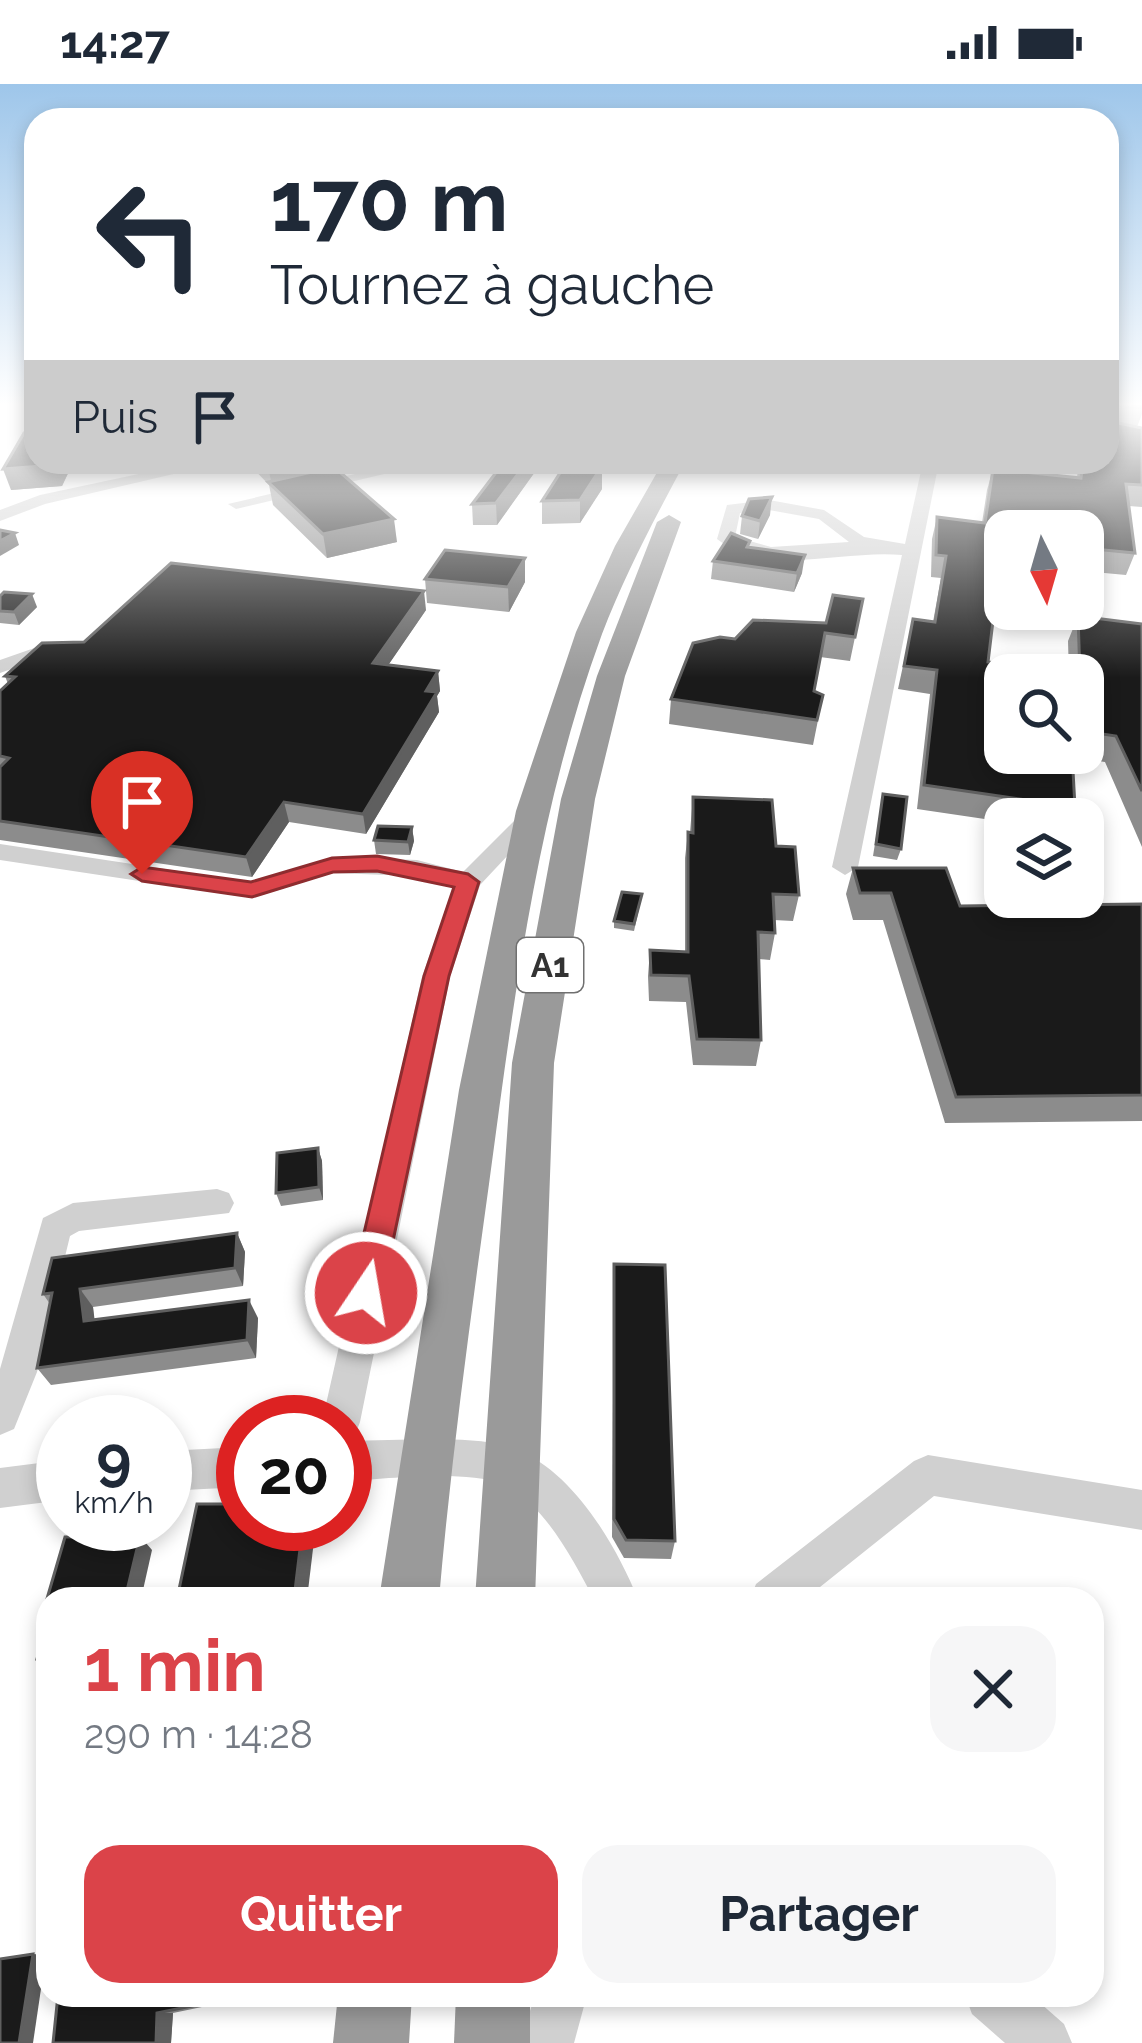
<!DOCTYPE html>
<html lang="fr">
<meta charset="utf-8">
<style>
body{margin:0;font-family:Raleway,sans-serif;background:#f6f6f7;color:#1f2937;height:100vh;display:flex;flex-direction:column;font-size:45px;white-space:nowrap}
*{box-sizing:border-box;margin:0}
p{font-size:39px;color:#747a83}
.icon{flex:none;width:66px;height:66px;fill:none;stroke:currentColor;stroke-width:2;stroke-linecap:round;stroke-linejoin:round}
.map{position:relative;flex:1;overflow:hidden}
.drawer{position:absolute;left:36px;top:1503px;width:1068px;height:420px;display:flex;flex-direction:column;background:#fff;border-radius:36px;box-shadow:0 6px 18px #0003}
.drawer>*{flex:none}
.hud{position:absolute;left:24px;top:24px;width:1095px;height:366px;border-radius:36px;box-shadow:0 6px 18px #0003;background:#fff;color:#1f2937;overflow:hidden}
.needle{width:78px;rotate:175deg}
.controls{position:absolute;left:984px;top:426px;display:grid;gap:24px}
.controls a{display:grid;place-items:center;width:120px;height:120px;border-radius:24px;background:#fff;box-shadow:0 6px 18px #0003;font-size:60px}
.speed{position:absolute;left:36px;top:1311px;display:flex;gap:24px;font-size:60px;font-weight:700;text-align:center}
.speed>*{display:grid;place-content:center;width:156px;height:156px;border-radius:50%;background:#fff;box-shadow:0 6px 18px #0003;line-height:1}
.speed small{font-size:30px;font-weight:400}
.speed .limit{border:18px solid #d22;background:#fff;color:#111}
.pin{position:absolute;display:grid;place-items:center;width:102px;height:102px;color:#fff;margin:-123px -51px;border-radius:50% 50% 50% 0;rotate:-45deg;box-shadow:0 0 12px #0007}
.pin .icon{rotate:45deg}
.me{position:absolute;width:132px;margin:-66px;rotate:12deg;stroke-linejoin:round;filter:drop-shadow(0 0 9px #0008)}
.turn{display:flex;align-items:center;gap:42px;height:252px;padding:0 48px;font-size:54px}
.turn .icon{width:156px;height:156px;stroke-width:2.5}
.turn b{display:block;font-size:84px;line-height:102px}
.then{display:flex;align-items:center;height:114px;padding:0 48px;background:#0003;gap:24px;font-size:45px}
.round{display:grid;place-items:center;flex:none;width:126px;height:126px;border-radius:36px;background:#f6f6f7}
.headline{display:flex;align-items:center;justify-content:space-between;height:204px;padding:0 48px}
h1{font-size:72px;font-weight:700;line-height:90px;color:#db4349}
.button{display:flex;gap:24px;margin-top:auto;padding:24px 48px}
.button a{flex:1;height:138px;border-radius:36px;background:#db4349;color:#fff;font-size:48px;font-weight:700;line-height:138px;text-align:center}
.button a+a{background:#f6f6f7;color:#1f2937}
.status{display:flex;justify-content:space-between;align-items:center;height:84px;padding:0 60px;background:#fff;direction:ltr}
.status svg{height:33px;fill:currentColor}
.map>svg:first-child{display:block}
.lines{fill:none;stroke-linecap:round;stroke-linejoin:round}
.minor{fill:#d0d0d0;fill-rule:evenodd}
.highway{fill:#9a9a9a;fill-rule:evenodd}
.wall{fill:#8c8c8c}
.shaded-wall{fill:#5f5f5f}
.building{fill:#1a1a1a;stroke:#5f5f5f;stroke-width:3}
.route{fill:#db4349;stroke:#8e2c2f;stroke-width:3}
.labels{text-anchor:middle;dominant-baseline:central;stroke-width:12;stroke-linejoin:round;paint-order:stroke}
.shield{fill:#fff;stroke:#707070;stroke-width:3}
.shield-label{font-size:33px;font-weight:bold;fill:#333}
</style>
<div class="status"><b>14:27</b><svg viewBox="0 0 49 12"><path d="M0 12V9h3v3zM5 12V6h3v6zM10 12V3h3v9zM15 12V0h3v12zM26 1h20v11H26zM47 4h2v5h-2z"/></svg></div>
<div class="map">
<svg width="1142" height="1959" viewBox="0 0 1142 1959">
<rect width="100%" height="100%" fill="#fff"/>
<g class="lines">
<!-- minor -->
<g class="minor">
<polygon points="195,378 225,378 45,420 0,437 0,426 40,411"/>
<polygon points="406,378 435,378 236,425 228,420"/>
<path d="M923,378H939L858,783L845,791L832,783L902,471C846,465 765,494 717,455L727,421L769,416L824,426L864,453L905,460ZM769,426L819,435L849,458L771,463L735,453L740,429Z"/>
<polygon points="69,562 79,568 76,572 45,573 0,589 0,576 43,561"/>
<polygon points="528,730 540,737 480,801 450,893 360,1338 355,1351 345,1355 345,1338 322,1338 422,893 454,802 416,792 333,789 252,814 0,776 0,760 251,798 332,773 417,776 463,788 519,732"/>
<polygon points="217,1105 229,1109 234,1119 229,1129 79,1147 70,1152 37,1288 14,1345 0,1351 0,1285 43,1134 73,1119"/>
<path d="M432,1355C460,1356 489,1355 515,1365C573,1387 616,1461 638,1515H594C574,1478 544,1418 502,1400C465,1385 386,1395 345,1397V1357Z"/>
<polygon points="243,1363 243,1403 165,1407 165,1367"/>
<polygon points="928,1371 1142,1406 1142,1446 934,1412 805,1515 750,1515 756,1500 914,1377"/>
<polygon points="63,1376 63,1416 0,1424 0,1384"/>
<polygon points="535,1911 587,1911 574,1959 520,1959"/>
<polygon points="965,1911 1031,1911 1064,1940 1072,1959 1005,1959 972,1930"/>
</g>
<!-- highway -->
<g class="highway">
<path d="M663,378H685C655,434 625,490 602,550C537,727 514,914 489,1100C470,1238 451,1376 439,1515H379L459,1006L516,727L576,548L615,462Z"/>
<polygon points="669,431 681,438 625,592 595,715 554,979 535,1515 475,1515 512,979 561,715 597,592 657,438"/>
<polygon points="338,1911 412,1911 409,1959 333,1959"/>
<polygon points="456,1911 530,1911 530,1959 454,1959"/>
</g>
</g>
<!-- wall -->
<g class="wall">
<polygon points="1107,319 1142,319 1142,330 1137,343 1142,344 1142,423 1129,422 1135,469 1126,491 1083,487 1083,447 1005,447 1005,495 998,494 988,578 1005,669 1083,669 1083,591 1069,591 1068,557 1078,532 1142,540 1142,763 1105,678 1072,673 1075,723 1070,735 1005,735 1005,738 917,725 930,610 898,605 913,535 933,538 941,494 931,493 932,455 937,433 982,439 987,406 993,385 1077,394 1078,385 1023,378 1107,378"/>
<polygon points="31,349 36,378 179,378 149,383 147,378 71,383 62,402 11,406"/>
<polygon points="249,378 320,378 322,386 397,458 327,474 273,421 269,401 250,381"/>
<polygon points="504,378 542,378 497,441 473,441 472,420"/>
<polygon points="602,405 580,439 542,440 542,417"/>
<polygon points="770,431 758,455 740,450 742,432"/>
<polygon points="750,457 749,463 802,489 794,508 711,495 713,477"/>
<polygon points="425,495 525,498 509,528 427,519"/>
<polygon points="0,512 37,523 19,541 0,539"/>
<polygon points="863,515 850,577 820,573 814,607 823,611 813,661 669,640 671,615 826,539"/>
<polygon points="426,526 388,581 438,587 440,607 437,612 439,628 366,750 289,738 252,793 0,756 0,607 8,600 5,592 84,558"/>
<polygon points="883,710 901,765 897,776 873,772"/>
<polygon points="693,713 776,762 799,811 793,837 774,836 775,849 770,876 759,875 761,956 756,982 693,981 686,918 649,917 648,892 650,866 685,868 685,774 688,748 690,748"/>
<polygon points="412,743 414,757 410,771 376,770 374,756"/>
<polygon points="853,784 960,822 1142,820 1142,1037 945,1039 883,836 853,836 846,810"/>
<polygon points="641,816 634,847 614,844 614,837"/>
<polygon points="318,1064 322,1077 323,1116 281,1122 276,1109"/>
<polygon points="237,1149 245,1168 243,1202 93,1223 94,1236 258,1234 256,1274 51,1301 37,1284 50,1220 43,1210"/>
<polygon points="614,1180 675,1457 671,1475 624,1474 612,1453"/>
<polygon points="58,1911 259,1911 173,1929 171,1959"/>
</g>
<!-- shaded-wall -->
<g class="shaded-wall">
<polygon points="57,378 69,378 71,383 62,402 11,406 3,385"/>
<polygon points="147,378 179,378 149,383"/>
<polygon points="311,378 320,378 323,393 273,405 269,388"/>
<polygon points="527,378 542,378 497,441 496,419"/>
<polygon points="602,382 602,405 580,439 580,416"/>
<polygon points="772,413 770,431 758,455 760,437"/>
<polygon points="394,435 397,458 327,474 323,450"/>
<polygon points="15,449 19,461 0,472 0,457"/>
<polygon points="805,471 802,489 794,508 797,489"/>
<polygon points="525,474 525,498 509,528 508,503"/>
<polygon points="424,507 426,526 376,599 373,579"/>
<polygon points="32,510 37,523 19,541 14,528"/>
<polygon points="438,587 440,607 437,612 439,628 366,750 363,730 426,607"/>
<polygon points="284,718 289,738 252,793 246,773"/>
<polygon points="412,743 414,757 410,771 408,758"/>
<polygon points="318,1064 322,1077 323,1116 319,1103"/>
<polygon points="237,1149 245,1168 243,1202 235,1184"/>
<polygon points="80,1205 93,1223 97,1255 84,1237"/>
<polygon points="249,1216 258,1234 256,1274 247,1256"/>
<polygon points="303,1440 316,1440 307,1515 294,1515"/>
<polygon points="140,1452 152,1466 141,1515 125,1515"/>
<polygon points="33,1870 46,1871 33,1959 19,1959"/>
<polygon points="157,1929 173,1929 171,1959 156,1959"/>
</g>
<!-- building -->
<g class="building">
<polygon points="1107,319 1142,319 1142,324 1114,321 1109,326 1113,338 1142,344 1142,401 1126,400 1135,469 1083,464 1083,447 1005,447 1005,472 1001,471 988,578 1025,583 1024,591 1005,591 1005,669 1072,669 1075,723 924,701 937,586 904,582 913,535 935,538 946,472 936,471 937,433 985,439 993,385 1081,394 1083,378 1107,378"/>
<polygon points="36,335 36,378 57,378 55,381 3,385 24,349 31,349"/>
<polygon points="260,378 311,378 269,388"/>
<polygon points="504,378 527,378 496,419 472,420"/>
<polygon points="567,378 602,382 580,416 542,417"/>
<polygon points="334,383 394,435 323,450 268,398"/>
<polygon points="772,413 760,437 742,432 749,415"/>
<polygon points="0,446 15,449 0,457"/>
<polygon points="731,449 750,457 747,463 805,471 797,489 713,477"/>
<polygon points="445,466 525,474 508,503 425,495"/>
<polygon points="171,479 424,507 373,579 438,587 426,607 437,608 363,730 284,718 246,773 0,737 0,683 9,674 0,672 0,607 15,593 5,592 42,559 84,558"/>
<polygon points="4,508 32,510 14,528 0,527 0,512"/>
<polygon points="833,511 863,515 855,553 825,549 814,607 823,611 817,636 671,615 693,559 720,553 735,555 753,536 826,539"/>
<polygon points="1078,532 1142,540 1142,707 1116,652 1083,647 1083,591 1080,591"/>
<polygon points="883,710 907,713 901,765 876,760"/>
<polygon points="693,713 772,716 776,762 795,763 799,811 773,810 775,849 758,848 761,956 697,955 689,892 651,891 650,866 688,868 688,748 693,749"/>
<polygon points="378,742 412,743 408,758 374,756"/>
<polygon points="853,784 946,784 960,822 1142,820 1142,1011 956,1013 891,809 860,809"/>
<polygon points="622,808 642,810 634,840 614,837"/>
<polygon points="318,1064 319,1103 276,1109 277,1069"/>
<polygon points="237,1149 235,1184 80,1205 84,1237 249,1216 247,1256 37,1284 52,1209 43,1210 52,1174"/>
<polygon points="614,1180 665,1181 675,1457 626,1456 614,1435"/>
<polygon points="197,1420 243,1420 243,1440 303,1440 294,1515 177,1515"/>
<polygon points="140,1452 125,1515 48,1515 48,1575 37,1575 45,1545 39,1542 65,1453"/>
<polygon points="33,1870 19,1959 0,1959 0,1875"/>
<polygon points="58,1911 246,1911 157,1929 156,1959 53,1959"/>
</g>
<!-- sky -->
<linearGradient id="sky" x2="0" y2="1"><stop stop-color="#9ec6ea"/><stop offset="0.54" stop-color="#fff"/><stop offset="1" stop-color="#fff" stop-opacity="0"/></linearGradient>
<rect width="1142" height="594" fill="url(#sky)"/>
<!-- route -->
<polygon class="route" points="377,772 468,790 479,798 449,892 382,1209 378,1219 366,1223 355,1219 350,1209 424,892 454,803 377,787 333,788 252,813 142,797 131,790 142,783 251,798 332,774"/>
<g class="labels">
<!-- shield labels -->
<rect class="shield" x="517" y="854" width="66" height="54" rx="9"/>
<g class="shield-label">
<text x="550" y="881">A1</text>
</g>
</g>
</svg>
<div class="controls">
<a><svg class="needle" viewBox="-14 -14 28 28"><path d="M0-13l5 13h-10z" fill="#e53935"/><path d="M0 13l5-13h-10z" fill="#747a83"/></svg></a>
<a><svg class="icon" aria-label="search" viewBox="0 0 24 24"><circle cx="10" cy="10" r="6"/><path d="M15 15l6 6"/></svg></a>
<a><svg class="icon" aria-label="layers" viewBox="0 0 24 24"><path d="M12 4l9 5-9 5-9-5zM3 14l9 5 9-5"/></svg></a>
</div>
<div class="speed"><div>9<small>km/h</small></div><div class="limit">20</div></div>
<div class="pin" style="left:142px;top:790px;background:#d93025"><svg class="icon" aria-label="arrive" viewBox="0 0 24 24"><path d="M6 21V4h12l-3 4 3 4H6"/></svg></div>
<svg class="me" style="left:366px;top:1209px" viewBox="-20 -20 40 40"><circle r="17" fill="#db4349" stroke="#fff" stroke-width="3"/><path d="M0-11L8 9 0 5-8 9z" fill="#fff"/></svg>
<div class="hud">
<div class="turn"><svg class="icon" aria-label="left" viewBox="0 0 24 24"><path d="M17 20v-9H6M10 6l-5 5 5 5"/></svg><div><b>170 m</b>Tournez à gauche</div></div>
<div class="then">Puis<svg class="icon" aria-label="arrive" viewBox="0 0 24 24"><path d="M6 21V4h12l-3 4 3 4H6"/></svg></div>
</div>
<section class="drawer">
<div class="headline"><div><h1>1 min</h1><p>290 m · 14:28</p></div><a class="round"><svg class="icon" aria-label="close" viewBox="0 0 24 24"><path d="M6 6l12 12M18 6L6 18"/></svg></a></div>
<div class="button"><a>Quitter</a><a>Partager</a></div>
</section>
</div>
